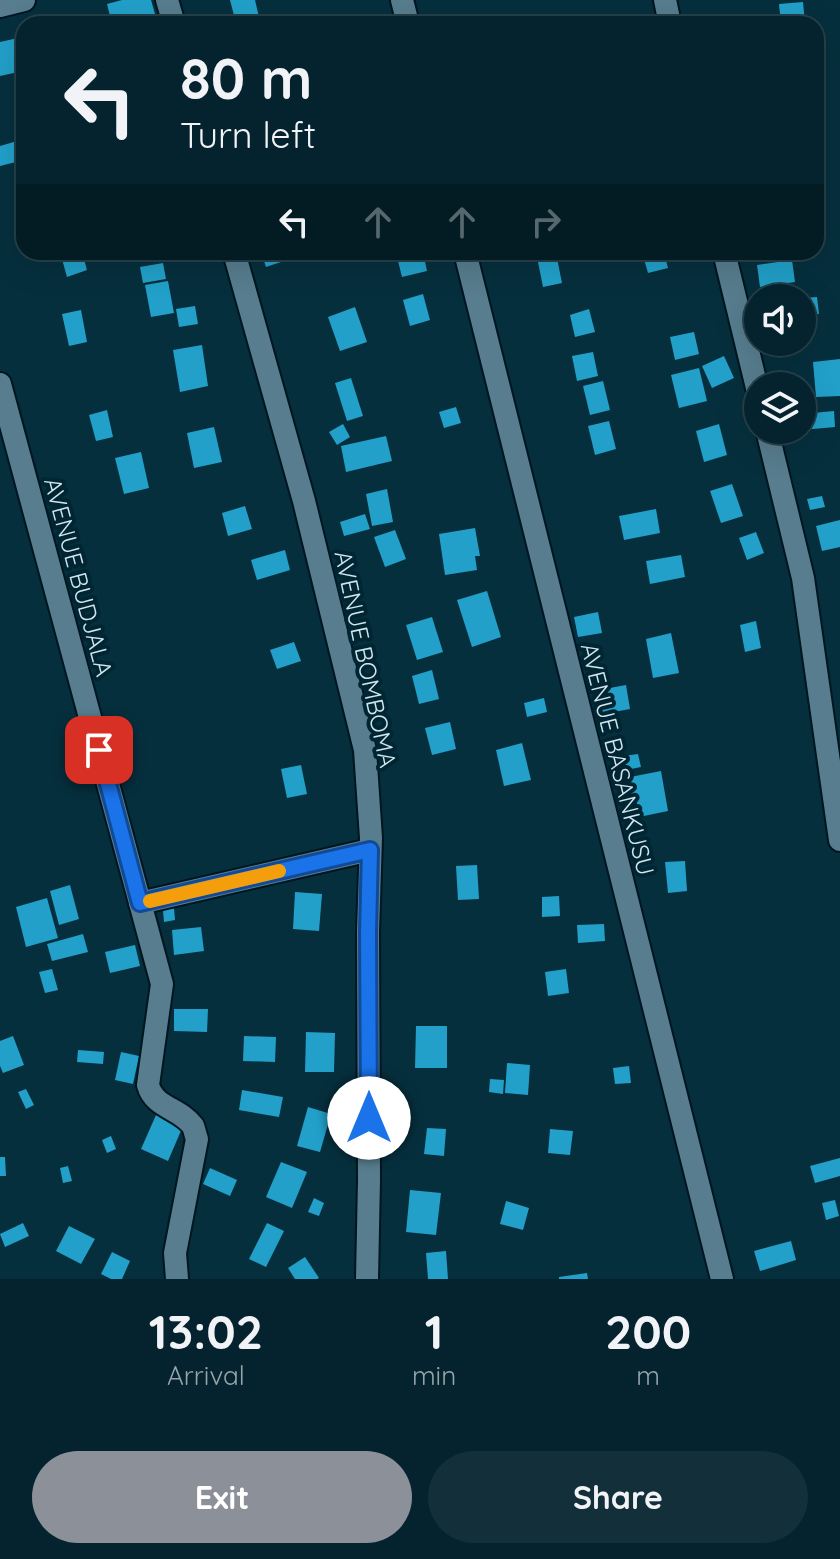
<!DOCTYPE html>
<style>
body{margin:0;font-family:Quicksand,sans-serif;background:#122f3a;color:#f1f3f6;height:100vh;display:flex;flex-direction:column;font-size:30px;white-space:nowrap}
*{box-sizing:border-box;margin:0}
p{font-size:26px;color:#97a4aa}
.icon{flex:none;width:44px;height:44px;fill:none;stroke:currentColor;stroke-width:2;stroke-linecap:round;stroke-linejoin:round}
.map{position:relative;height:1279px;overflow:hidden}
.details{display:flex;flex-direction:column;background:#04232e;flex:1}
.details>*{flex:none}
.top-card{position:absolute;left:16px;top:16px;width:808px;height:244px;border-radius:24px;box-shadow:0 8px 32px #0002,0 0 0 2px #25404a;background:#04232e;color:#f1f3f6;overflow:hidden}
.fabs{position:absolute;left:744px;top:284px;display:grid;gap:16px}
.fabs a{display:grid;place-items:center;width:72px;height:72px;border-radius:50%;background:#04232e;box-shadow:0 8px 32px #0002,0 0 0 2px #25404a;font-size:40px}
.pin{position:absolute;display:grid;place-items:center;width:68px;height:68px;color:#fff;margin:-34px;border-radius:16px;box-shadow:0 4px 12px #0006}
.me{position:absolute;width:88px;margin:-44px;rotate:0deg;stroke-linejoin:round;filter:drop-shadow(0 0 6px #0008)}
.turn{display:flex;align-items:center;gap:28px;height:168px;padding:0 32px;font-size:36px}
.turn .icon{width:104px;height:104px;stroke-width:2.5}
.turn b{display:block;font-size:56px;line-height:68px}
.lanes{display:flex;align-items:center;height:76px;padding:0 32px;background:#0003;justify-content:center;gap:40px;direction:ltr}
.lanes .off{opacity:.35}
.eta{display:flex;justify-content:space-evenly;align-items:center;height:136px;text-align:center}
.eta b{font-size:48px;font-weight:800;line-height:56px}
.cta{display:flex;gap:16px;margin-top:auto;padding:16px 32px}
.cta a{flex:1;height:92px;border-radius:48px;background:#8c9099;color:#fff;font-size:32px;font-weight:800;line-height:92px;text-align:center}
.cta a+a{background:#122f3a;color:#f1f3f6}
.map>svg:first-child{display:block}
.building{fill:#22a0c9}
.lines{fill:none;stroke-linecap:round;stroke-linejoin:round}
.minor-casing{stroke:#001620;stroke-width:26}
.minor{stroke:#577d8e;stroke-width:22}
.route-casing{stroke:#114b97;stroke-width:20}
.route{stroke:#1a73e8;stroke-width:14}
.slow{stroke:#f59e0b;stroke-width:14}
.labels{text-anchor:middle;dominant-baseline:central;stroke-width:8;stroke-linejoin:round;paint-order:stroke}
.street-label{font-size:24px;fill:#d2e6ef;stroke:#002533}
</style>
<div class="map">
<svg width="840" height="1279" viewBox="0 0 840 1279">
<rect width="100%" height="100%" fill="#062f3d"/>
<!-- building -->
<g class="building">
<polygon points="122,0 151,0 155,14 112,24 107,4"/>
<polygon points="230,0 255,0 259,17 236,23"/>
<polygon points="803,2 805,24 781,24 779,4"/>
<polygon points="18,38 23,71 0,76 0,42"/>
<polygon points="24,139 24,160 0,166 0,146"/>
<polygon points="24,171 24,201 23,201 16,173"/>
<polygon points="60,252 82,252 87,270 67,277"/>
<polygon points="261,252 294,252 296,257 266,267"/>
<polygon points="419,252 423,252 427,271 402,277 397,257"/>
<polygon points="642,252 664,252 668,268 648,273"/>
<polygon points="556,253 562,283 543,287 537,257"/>
<polygon points="792,260 795,282 760,287 757,265"/>
<polygon points="163,263 166,279 143,283 140,267"/>
<polygon points="168,281 174,313 151,317 145,285"/>
<polygon points="423,294 430,320 410,326 403,300"/>
<polygon points="817,297 819,314 806,315 805,298"/>
<polygon points="195,306 198,324 179,327 176,309"/>
<polygon points="355,307 367,342 340,351 328,317"/>
<polygon points="589,309 595,332 575,337 570,315"/>
<polygon points="81,310 87,342 69,346 62,314"/>
<polygon points="694,332 699,354 675,360 670,337"/>
<polygon points="202,345 208,386 180,392 173,350"/>
<polygon points="593,352 598,376 577,381 572,356"/>
<polygon points="724,356 734,378 712,388 702,366"/>
<polygon points="840,359 840,396 816,397 813,362"/>
<polygon points="699,368 707,401 679,408 671,375"/>
<polygon points="351,378 363,416 347,421 335,383"/>
<polygon points="603,381 610,410 590,415 583,386"/>
<polygon points="456,407 461,423 444,428 439,412"/>
<polygon points="107,410 113,437 96,441 89,415"/>
<polygon points="834,411 835,427 802,430 802,414"/>
<polygon points="609,421 616,449 595,455 588,426"/>
<polygon points="343,424 350,437 337,445 329,432"/>
<polygon points="719,424 727,455 704,462 696,431"/>
<polygon points="214,427 222,462 194,468 187,433"/>
<polygon points="386,436 392,461 346,472 341,446"/>
<polygon points="141,452 149,488 124,494 115,458"/>
<polygon points="732,484 743,516 721,523 710,491"/>
<polygon points="387,489 393,522 372,526 366,494"/>
<polygon points="822,496 825,507 810,510 807,499"/>
<polygon points="245,506 252,529 228,536 222,513"/>
<polygon points="656,509 660,533 624,540 619,516"/>
<polygon points="365,514 370,529 344,536 340,522"/>
<polygon points="840,520 840,547 822,551 816,526"/>
<polygon points="475,528 480,556 475,556 477,570 445,575 439,534"/>
<polygon points="395,530 406,559 385,567 374,537"/>
<polygon points="756,532 764,553 747,560 739,538"/>
<polygon points="285,550 290,570 257,580 251,560"/>
<polygon points="681,555 685,577 650,584 646,561"/>
<polygon points="487,591 501,637 472,647 457,600"/>
<polygon points="598,612 602,633 578,637 574,617"/>
<polygon points="432,617 443,652 417,660 406,625"/>
<polygon points="756,621 761,648 745,652 740,625"/>
<polygon points="671,633 679,673 653,678 646,639"/>
<polygon points="294,642 301,661 277,669 270,650"/>
<polygon points="432,670 439,699 419,704 412,676"/>
<polygon points="626,685 630,709 603,714 599,690"/>
<polygon points="544,698 547,712 527,717 524,703"/>
<polygon points="450,722 456,749 432,755 425,728"/>
<polygon points="522,743 531,780 504,786 496,750"/>
<polygon points="638,754 641,767 626,770 624,756"/>
<polygon points="301,765 307,794 287,798 281,769"/>
<polygon points="661,771 668,811 639,817 636,797 628,798 625,778"/>
<polygon points="685,861 687,891 668,893 665,862"/>
<polygon points="477,865 479,899 458,900 456,866"/>
<polygon points="70,885 79,919 59,925 50,891"/>
<polygon points="295,892 322,894 319,931 293,929"/>
<polygon points="559,896 560,916 542,917 542,897"/>
<polygon points="47,898 58,938 26,947 16,907"/>
<polygon points="174,908 175,920 164,922 163,910"/>
<polygon points="604,924 605,941 578,943 577,925"/>
<polygon points="201,927 204,951 174,955 172,930"/>
<polygon points="83,934 88,952 52,961 47,944"/>
<polygon points="135,945 140,966 110,973 105,952"/>
<polygon points="52,969 58,990 45,993 39,972"/>
<polygon points="566,969 569,993 548,996 545,972"/>
<polygon points="174,1009 208,1009 207,1032 174,1031"/>
<polygon points="416,1026 447,1026 447,1068 415,1068"/>
<polygon points="306,1032 335,1033 334,1072 305,1072"/>
<polygon points="13,1036 24,1065 3,1073 0,1066 0,1041"/>
<polygon points="244,1036 276,1037 275,1062 243,1061"/>
<polygon points="78,1050 104,1052 103,1064 77,1062"/>
<polygon points="121,1052 139,1056 133,1084 115,1080"/>
<polygon points="507,1063 530,1065 528,1095 505,1093"/>
<polygon points="629,1066 631,1083 615,1084 613,1068"/>
<polygon points="490,1079 504,1080 503,1094 489,1092"/>
<polygon points="26,1089 34,1105 26,1109 18,1092"/>
<polygon points="242,1090 283,1097 279,1117 239,1110"/>
<polygon points="308,1107 331,1114 320,1152 297,1146"/>
<polygon points="156,1115 183,1126 168,1161 141,1149"/>
<polygon points="427,1128 446,1129 444,1156 424,1154"/>
<polygon points="550,1129 573,1131 570,1155 548,1153"/>
<polygon points="111,1136 116,1149 107,1153 102,1140"/>
<polygon points="0,1157 5,1157 6,1176 0,1176"/>
<polygon points="840,1158 840,1176 815,1183 810,1166"/>
<polygon points="281,1162 307,1172 292,1208 266,1197"/>
<polygon points="68,1166 72,1181 63,1183 60,1168"/>
<polygon points="210,1168 237,1180 230,1196 203,1184"/>
<polygon points="410,1190 441,1193 436,1235 406,1232"/>
<polygon points="314,1198 324,1203 319,1216 308,1212"/>
<polygon points="835,1200 839,1216 826,1220 822,1203"/>
<polygon points="506,1201 529,1208 523,1230 500,1224"/>
<polygon points="23,1223 29,1236 5,1247 0,1234"/>
<polygon points="267,1223 284,1231 266,1267 249,1259"/>
<polygon points="69,1226 95,1239 81,1264 56,1251"/>
<polygon points="791,1241 796,1260 760,1271 754,1251"/>
<polygon points="446,1251 448,1279 428,1279 426,1253"/>
<polygon points="112,1252 130,1261 122,1279 111,1279 101,1274"/>
<polygon points="305,1257 319,1278 317,1279 295,1279 288,1268"/>
<polygon points="587,1273 588,1279 559,1279 559,1277"/>
</g>
<g class="lines">
<defs>
<g id="minor">
<polyline points="167,0 174,24"/>
<polyline points="402,0 408,24"/>
<polyline points="665,0 670,24"/>
<polyline points="0,6 24,0"/>
<polyline points="234,252 304,501 365,750 371,838 368,932 369,1180 367,1279"/>
<polyline points="465,252 722,1279"/>
<polyline points="724,252 758,392"/>
<path d="M0,384L162,984L148,1085C154,1108 180,1108 193,1126C194,1128 196,1137 197,1139L175,1253L177,1279"/>
<polyline points="767,430 803,578 840,840"/>
<polyline points="140,903 370,850"/>
</g>
</defs>
<!-- minor casing -->
<use href="#minor" class="minor-casing"/>
<!-- minor -->
<use href="#minor" class="minor"/>
</g>
<g class="lines">
<defs>
<polyline id="route" points="99,750 140,903 370,850 368,932 369,1118"/>
</defs>
<!-- route casing -->
<use href="#route" class="route-casing"/>
<!-- route -->
<use href="#route" class="route"/>
<!-- slow -->
<polyline class="slow" points="150,901 279,871"/>
</g>
<g class="labels">
<!-- street labels -->
<g class="street-label">
<text transform="translate(79 577) rotate(75)">AVENUE BUDJALA</text>
<text transform="translate(366 659) rotate(78)">AVENUE BOMBOMA</text>
<text transform="translate(618 759) rotate(76)">AVENUE BASANKUSU</text>
</g>
</g>
</svg>
<div class="fabs">
<a><svg class="icon" aria-label="sound" viewBox="0 0 24 24"><path d="M4 9h4l5-4v14l-5-4H4zM17 9q2 3 0 6"/></svg></a>
<a><svg class="icon" aria-label="layers" viewBox="0 0 24 24"><path d="M12 4l9 5-9 5-9-5zM3 14l9 5 9-5"/></svg></a>
</div>
<div class="pin" style="left:99px;top:750px;background:#d93025"><svg class="icon" aria-label="arrive" viewBox="0 0 24 24"><path d="M6 21V4h12l-3 4 3 4H6"/></svg></div>
<svg class="me" style="left:369px;top:1118px" viewBox="-20 -20 40 40"><circle r="19" fill="#fff"/><path d="M0-13L10 11 0 6-10 11z" fill="#1a73e8"/></svg>
<div class="top-card">
<div class="turn"><svg class="icon" aria-label="left" viewBox="0 0 24 24"><path d="M17 20v-9H6M10 6l-5 5 5 5"/></svg><div><b>80 m</b>Turn left</div></div>
<div class="lanes"><svg class="icon" aria-label="left" viewBox="0 0 24 24"><path d="M17 20v-9H6M10 6l-5 5 5 5"/></svg><svg class="icon off" aria-label="ahead" viewBox="0 0 24 24"><path d="M12 20V5M6 11l6-6 6 6"/></svg><svg class="icon off" aria-label="ahead" viewBox="0 0 24 24"><path d="M12 20V5M6 11l6-6 6 6"/></svg><svg class="icon off" aria-label="right" viewBox="0 0 24 24"><path d="M7 20v-9h11M14 6l5 5-5 5"/></svg></div>
</div>
</div>
<section class="details">
<div class="eta">
<div><b>13:02</b><p>Arrival</p></div>
<div><b>1</b><p>min</p></div>
<div><b>200</b><p>m</p></div>
</div>
<div class="cta"><a>Exit</a><a>Share</a></div>
</section>
